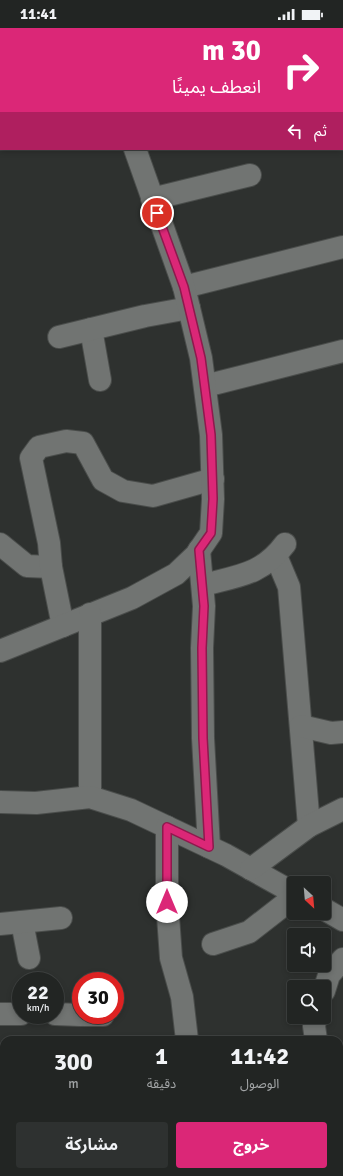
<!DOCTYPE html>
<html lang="ar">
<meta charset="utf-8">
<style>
body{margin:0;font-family:Signika,"Noto Sans Arabic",sans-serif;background:#2e3130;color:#f1f3f6;direction:rtl;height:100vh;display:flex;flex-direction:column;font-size:15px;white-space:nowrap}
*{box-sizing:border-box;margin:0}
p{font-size:13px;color:#a2a5a6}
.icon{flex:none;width:22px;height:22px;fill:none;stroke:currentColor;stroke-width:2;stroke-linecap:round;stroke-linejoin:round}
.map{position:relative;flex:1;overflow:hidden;direction:ltr}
.side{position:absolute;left:0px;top:1008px;width:343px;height:140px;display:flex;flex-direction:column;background:#222523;border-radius:12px 12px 0 0;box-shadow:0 2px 6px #0003,0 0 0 1px #3f4241;direction:rtl}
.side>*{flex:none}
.guide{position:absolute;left:0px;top:0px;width:343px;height:122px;box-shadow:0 2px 6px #0003,0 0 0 1px #3f4241;direction:rtl;background:#db2777;color:#fff;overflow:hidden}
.needle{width:26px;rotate:154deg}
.buttons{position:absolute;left:287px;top:848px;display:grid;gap:8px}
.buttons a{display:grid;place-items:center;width:44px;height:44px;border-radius:4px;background:#222523;box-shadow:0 2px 6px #0003,0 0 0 1px #3f4241;font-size:20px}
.speed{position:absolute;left:12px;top:944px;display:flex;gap:8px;font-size:20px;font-weight:700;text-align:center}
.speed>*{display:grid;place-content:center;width:52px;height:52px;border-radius:50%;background:#222523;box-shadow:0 2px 6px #0003,0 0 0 1px #3f4241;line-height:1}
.speed small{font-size:10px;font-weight:400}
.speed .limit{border:6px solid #d22;background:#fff;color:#111}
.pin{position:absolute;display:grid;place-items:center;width:34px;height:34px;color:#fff;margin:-17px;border:2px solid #fff;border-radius:50%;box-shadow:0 1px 4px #0007}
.me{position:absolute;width:44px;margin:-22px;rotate:0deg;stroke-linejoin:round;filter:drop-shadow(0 0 3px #0008)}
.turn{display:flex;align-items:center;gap:14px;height:84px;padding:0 16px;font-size:18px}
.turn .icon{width:52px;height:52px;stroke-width:2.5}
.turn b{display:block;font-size:28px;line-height:34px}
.then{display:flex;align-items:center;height:38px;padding:0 16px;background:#0003;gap:8px;font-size:15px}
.eta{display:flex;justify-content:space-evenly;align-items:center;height:68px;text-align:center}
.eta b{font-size:24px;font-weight:700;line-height:28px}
.button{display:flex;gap:8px;margin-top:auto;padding:8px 16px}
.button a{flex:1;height:46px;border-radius:4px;background:#db2777;color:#fff;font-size:16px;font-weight:700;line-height:46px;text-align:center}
.button a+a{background:#2e3130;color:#f1f3f6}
.status{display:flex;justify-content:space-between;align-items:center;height:28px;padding:0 20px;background:#222523;direction:ltr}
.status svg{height:11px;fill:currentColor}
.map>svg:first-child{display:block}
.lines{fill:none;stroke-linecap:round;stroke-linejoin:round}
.minor-casing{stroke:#4a4d4b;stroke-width:24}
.minor{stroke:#717472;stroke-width:22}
.route-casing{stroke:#8e194d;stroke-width:10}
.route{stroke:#db2777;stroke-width:7}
</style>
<div class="status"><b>11:41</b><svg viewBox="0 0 49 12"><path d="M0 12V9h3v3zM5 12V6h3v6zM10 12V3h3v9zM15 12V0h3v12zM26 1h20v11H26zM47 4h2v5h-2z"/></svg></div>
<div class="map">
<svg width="343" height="1148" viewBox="0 0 343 1148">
<rect width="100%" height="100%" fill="#2e312f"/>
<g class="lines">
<defs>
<g id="minor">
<polyline points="93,0 94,1"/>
<polyline points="327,0 327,1"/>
<polyline points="342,96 343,106"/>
<polyline points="152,171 250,147"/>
<polyline points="184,259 343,219"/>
<polyline points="91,301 100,352"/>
<polyline points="59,309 145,288 189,280"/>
<polyline points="205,358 343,323"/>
<polyline points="0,516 27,538 51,539"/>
<polyline points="199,522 204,578 202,620 203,710 209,819"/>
<polyline points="276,528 289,559 309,798"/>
<path d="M203,557C237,548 262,547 285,516"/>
<polyline points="63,598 51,539 49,515 31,430 39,419 66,413 83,415 103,452 123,463 153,468 213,451"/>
<polyline points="0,623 132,570 176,546 196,527 211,505 213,471 211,407 201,330 184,259 135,121"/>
<polyline points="301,698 331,705 343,704"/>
<polyline points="90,769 90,586"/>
<polyline points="0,774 36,775 90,769 131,782 226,827 294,865"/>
<polyline points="167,799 167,874 171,930 182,969 187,1012"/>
<polyline points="251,841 309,798 343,781"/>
<polyline points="324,881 343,892"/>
<polyline points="22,894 29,930"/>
<polyline points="0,896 61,890"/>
<polyline points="213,916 249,904 294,869"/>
<polyline points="324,963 329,947 343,931"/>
<polyline points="0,986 21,986"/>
<polyline points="55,986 81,987"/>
<polyline points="84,987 103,987"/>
<polyline points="316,989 314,998 316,1012"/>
<polyline points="339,1080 343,1079"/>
<polyline points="133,1148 143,1144"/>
</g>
</defs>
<!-- minor casing -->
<use href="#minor" class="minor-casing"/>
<!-- minor -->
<use href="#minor" class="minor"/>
</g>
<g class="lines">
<defs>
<polyline id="route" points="157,185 184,259 189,280 201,330 211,407 213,471 211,505 199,522 204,578 202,620 203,710 209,819 167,799 167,874"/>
</defs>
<!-- route casing -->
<use href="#route" class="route-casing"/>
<!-- route -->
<use href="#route" class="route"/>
</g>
</svg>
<div class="buttons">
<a><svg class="needle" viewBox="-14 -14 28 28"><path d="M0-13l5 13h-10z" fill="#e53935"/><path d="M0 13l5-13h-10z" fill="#a2a5a6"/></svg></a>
<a><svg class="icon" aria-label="sound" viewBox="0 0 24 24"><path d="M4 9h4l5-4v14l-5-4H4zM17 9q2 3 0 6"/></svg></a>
<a><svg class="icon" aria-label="search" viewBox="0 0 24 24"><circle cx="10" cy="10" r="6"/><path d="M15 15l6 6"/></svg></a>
</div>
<div class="speed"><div>22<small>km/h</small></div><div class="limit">30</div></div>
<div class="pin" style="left:157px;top:185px;background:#d93025"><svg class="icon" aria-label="arrive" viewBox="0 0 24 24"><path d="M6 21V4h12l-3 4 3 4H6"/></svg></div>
<svg class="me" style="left:167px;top:874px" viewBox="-20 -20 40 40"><circle r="19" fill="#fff"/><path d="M0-13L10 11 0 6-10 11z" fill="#db2777"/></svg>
<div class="guide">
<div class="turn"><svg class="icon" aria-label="right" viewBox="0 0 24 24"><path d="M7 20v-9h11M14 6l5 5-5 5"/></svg><div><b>30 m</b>انعطف يمينًا</div></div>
<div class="then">ثم<svg class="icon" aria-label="left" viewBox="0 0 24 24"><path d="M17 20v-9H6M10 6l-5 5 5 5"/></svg></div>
</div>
<section class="side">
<div class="eta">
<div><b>11:42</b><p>الوصول</p></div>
<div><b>1</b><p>دقيقة</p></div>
<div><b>300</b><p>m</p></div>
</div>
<div class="button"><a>خروج</a><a>مشاركة</a></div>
</section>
</div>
